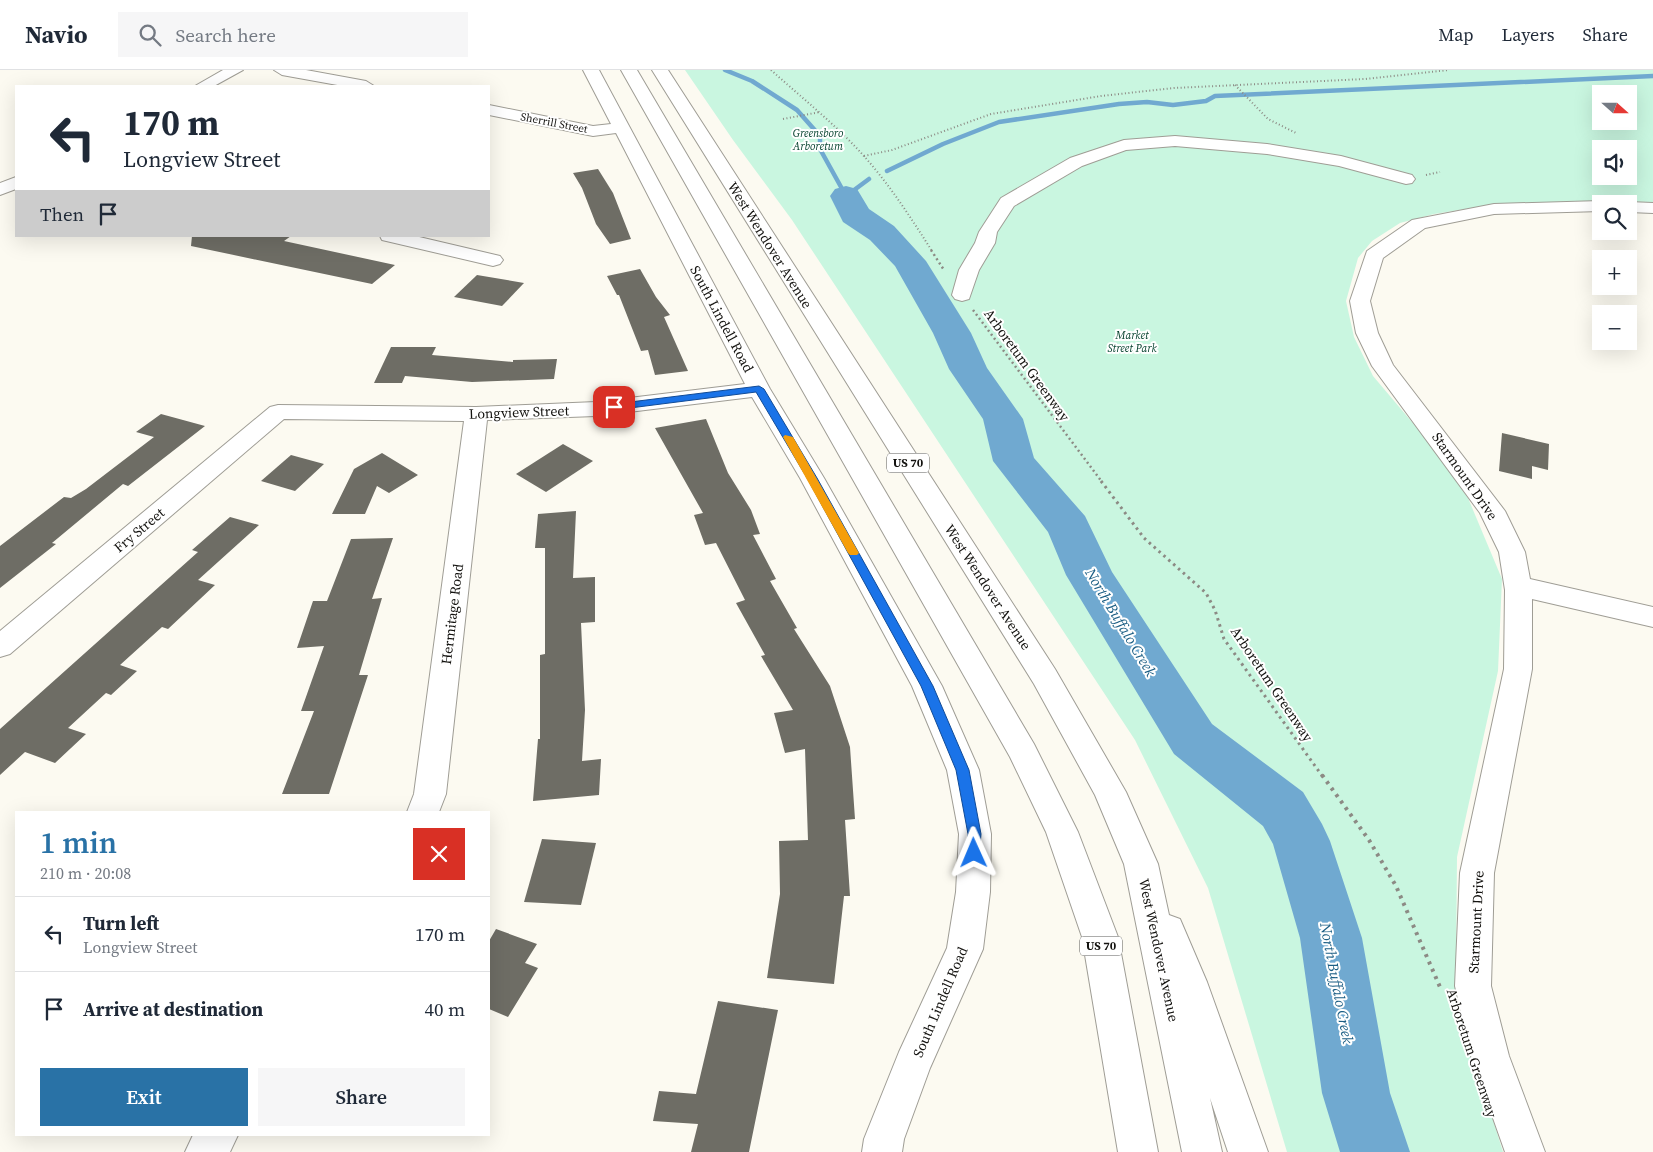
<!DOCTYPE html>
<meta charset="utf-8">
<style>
body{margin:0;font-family:"Source Serif 4",serif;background:#f6f6f7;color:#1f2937;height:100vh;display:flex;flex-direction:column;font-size:19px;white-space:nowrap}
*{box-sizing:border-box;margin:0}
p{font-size:16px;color:#747a83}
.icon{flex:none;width:28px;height:28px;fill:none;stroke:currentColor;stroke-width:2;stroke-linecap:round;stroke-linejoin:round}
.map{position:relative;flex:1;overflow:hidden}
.drawer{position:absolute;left:15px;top:741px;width:475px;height:325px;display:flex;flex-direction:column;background:#fff;border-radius:0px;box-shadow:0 5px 20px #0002}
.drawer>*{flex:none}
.hud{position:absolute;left:15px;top:15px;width:475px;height:152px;border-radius:0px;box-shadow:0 5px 20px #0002;background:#fff;color:#1f2937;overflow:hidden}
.needle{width:32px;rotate:111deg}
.controls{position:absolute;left:1592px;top:15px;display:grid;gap:10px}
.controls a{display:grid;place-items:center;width:45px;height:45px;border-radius:0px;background:#fff;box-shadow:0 5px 20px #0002;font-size:25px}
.pin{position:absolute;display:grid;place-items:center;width:42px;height:42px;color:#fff;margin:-21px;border-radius:10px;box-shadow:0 2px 8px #0006}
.me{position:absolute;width:55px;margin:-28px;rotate:359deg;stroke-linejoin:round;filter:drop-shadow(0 0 4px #0008)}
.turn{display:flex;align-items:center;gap:18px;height:105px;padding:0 25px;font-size:22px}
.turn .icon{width:65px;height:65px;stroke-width:2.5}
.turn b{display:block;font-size:35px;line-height:42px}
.then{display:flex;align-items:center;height:48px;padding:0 25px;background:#0003;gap:10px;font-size:19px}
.round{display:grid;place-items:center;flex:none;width:52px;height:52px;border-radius:0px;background:#f6f6f7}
.overview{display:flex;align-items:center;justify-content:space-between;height:85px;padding:0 25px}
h1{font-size:30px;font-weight:600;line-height:38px;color:#2972a6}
.button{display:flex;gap:10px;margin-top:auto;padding:10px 25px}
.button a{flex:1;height:58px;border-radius:0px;background:#2972a6;color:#fff;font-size:20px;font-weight:600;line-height:58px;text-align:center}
.button a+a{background:#f6f6f7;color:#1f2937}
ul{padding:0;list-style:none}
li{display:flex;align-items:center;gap:15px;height:75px;padding:0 25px;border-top:1px solid #e0e1e3}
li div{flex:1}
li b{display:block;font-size:19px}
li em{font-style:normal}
header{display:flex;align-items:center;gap:30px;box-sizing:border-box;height:70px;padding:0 25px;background:#fff;border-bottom:1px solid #e0e1e3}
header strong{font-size:24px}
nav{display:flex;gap:28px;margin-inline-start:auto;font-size:18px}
.search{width:350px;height:45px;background:#f6f6f7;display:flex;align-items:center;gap:12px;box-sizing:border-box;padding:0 18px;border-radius:0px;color:#747a83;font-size:19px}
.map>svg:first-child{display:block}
.green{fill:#c9f6e0;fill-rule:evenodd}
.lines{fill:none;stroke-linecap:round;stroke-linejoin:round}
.stream{stroke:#70a9d0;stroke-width:4.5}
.river{fill:#70a9d0;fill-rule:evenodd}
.building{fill:#6e6d65}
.minor-casing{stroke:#9f9d95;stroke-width:2}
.highway-casing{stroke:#9f9d95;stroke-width:2}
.path-far3{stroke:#8c8a84;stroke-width:2;stroke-dasharray:1 2.5;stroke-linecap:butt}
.path-far2{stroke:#8c8a84;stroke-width:2.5;stroke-dasharray:2 3;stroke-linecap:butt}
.path-far1{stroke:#8c8a84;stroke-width:3;stroke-dasharray:2.5 4;stroke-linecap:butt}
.path{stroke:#8c8a84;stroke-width:4;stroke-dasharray:3 5;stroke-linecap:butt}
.minor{fill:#fff;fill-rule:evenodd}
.highway{fill:#fff;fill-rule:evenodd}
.route{fill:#1a73e8;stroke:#114b97}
.slow{fill:#f59e0b}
.labels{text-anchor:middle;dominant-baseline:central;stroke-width:4;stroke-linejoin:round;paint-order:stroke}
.far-street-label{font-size:11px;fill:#141310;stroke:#fff}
.far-park-label{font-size:11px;font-style:italic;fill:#03402c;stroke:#fff}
.shield{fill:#fff;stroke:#5a5a58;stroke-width:1}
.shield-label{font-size:12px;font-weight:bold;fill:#141310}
.street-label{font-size:14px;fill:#141310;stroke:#fff}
.water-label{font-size:15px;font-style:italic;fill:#1b5e84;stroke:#fff}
</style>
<header>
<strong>Navio</strong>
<div class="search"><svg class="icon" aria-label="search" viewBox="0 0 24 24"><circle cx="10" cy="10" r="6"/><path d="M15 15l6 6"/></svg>Search here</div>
<nav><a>Map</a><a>Layers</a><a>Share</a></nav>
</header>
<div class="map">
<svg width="1653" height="1082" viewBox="0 0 1653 1082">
<rect width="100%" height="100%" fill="#fcfaf1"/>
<!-- green -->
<path class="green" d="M685,0H1653V132L1576,131L1491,135L1434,144L1400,153L1372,171L1358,188L1346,231L1354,267L1373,306L1428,371L1468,428L1502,509L1498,601L1457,787L1456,898L1468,969L1503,1082H1287L1208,818L1135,670L792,150L733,70ZM1601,24H1629V51H1601ZM1601,79H1629V106H1601Z"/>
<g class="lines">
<!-- stream -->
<g class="stream">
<polyline points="725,0 752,11 797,40 820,66 820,79 846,126 869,109"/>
<polyline points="887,101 943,74 999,52 1119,34 1147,32 1173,35 1206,31 1215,26 1653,6"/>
</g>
<!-- river -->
<polygon class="river" points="846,116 857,119 869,139 894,156 926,191 971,263 987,298 1023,349 1034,388 1085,446 1112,502 1212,654 1303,722 1322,754 1330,771 1362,868 1390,1023 1410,1082 1340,1082 1322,1023 1300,868 1273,774 1263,756 1174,684 1066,505 1048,462 993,391 983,349 949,299 933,263 895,196 870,170 843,152 830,126 835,119"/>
</g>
<!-- building -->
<g class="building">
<polygon points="598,99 613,123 631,169 610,174 596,154 582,118 573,103"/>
<polygon points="192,166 291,166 284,171 395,195 372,214 191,176"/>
<polygon points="640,199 656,227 670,245 664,247 688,301 655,305 648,280 641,281 619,225 617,225 607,206"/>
<polygon points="477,205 524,213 502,236 454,227"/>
<polygon points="391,277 436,277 432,285 513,292 513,290 557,289 554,309 472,312 405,306 402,313 374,313"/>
<polygon points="161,344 205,356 128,416 123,414 52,473 56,474 0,518 0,476 64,427 71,428 86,419 154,367 136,362"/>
<polygon points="706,349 728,403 751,440 760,464 753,465 776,509 770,511 797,558 794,559 830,616 850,677 855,749 845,750 850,826 844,826 834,914 767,908 780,824 779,771 808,770 805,679 785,683 774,643 793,640 761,586 765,585 736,533 745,530 716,473 705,475 694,445 703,443 655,358"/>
<polygon points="1502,363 1549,374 1548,400 1532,396 1532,409 1499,401"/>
<polygon points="563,374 593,391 546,422 516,404"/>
<polygon points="382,383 418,405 389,423 377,416 365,444 332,444 354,399"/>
<polygon points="291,385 324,394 295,421 261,411"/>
<polygon points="576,441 573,508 595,507 595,552 581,553 585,640 582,691 601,689 599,725 533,731 538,669 540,669 540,585 545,584 545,478 535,478 538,444"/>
<polygon points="230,447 259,455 198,510 215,515 168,559 162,557 120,595 137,601 111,625 106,623 68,658 86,664 55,693 25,682 0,705 0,659 198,482 192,480"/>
<polygon points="393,468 372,529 382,528 359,605 368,605 329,724 282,724 314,641 301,641 324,576 297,578 313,531 327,531 351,469"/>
<polygon points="542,769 596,773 581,835 524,832"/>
<polygon points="496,859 537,874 525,893 538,898 508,947 489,939 489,871"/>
<polygon points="718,931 778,940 749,1082 691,1082 698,1054 653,1051 659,1021 696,1024"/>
</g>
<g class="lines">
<defs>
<g id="minor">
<polygon points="223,0 243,0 214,16 195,16"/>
<polygon points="274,0 306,0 366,11 374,16 343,16 282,5"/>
<polygon points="583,0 599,0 770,319 824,408 942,616 979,700 991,764 990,822 983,879 930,998 904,1069 902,1082 862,1082 864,1069 899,982 947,878 956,822 959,764 947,700 912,616 800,408 752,327 596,346 487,350 446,724 439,742 407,742 414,724 464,351 284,349 10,584 0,587 0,561 270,337 278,335 476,337 596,332 745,314 616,63 593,66 489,45 489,35 593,56 611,54"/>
<polygon points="1175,66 1267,74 1341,86 1412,105 1415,109 1412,113 1406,114 1339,96 1267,84 1175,76 1126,80 1082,96 1014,136 997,162 995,173 979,200 969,229 962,231 955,229 952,225 959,200 975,173 979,162 1001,128 1070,88 1124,70"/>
<polygon points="16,107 16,119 0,125 0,113"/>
<polygon points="1601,131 1609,134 1601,134 1601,141 1494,144 1425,158 1383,188 1370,231 1378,263 1393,295 1505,441 1525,482 1530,509 1653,537 1653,557 1532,529 1532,599 1494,803 1491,916 1509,986 1545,1082 1505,1082 1471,986 1455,916 1460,803 1504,599 1505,520 1499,482 1480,443 1372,296 1356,263 1350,231 1367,181 1412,150 1494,134"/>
<polygon points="1629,132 1653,133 1653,143 1629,142 1629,134 1622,134"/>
<polygon points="380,166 415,166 500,186 503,190 500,194 493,196 382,170"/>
<polygon points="193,1065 238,1065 230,1082 185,1082"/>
</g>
<g id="highway">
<polygon points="621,0 637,0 1034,674 1078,762 1118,867 1158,1082 1118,1082 1082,867 1046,762 1010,687"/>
<polygon points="652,0 668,0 1055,599 1126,722 1158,794 1169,845 1180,849 1207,912 1268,1082 1228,1082 1210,1028 1222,1082 1182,1082 1124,794 1095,725 1034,614"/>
</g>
</defs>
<!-- minor casing -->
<use href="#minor" class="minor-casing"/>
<!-- highway casing -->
<use href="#highway" class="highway-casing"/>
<!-- path-far3 -->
<g class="path-far3">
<path d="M771,0C802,28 835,54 863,85C890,115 911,148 932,181"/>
<polyline points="1235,15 1268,49 1296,63"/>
<polyline points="783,49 820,42"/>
<polyline points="864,86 892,80 991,44 1101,26 1174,18 1365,9 1449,0"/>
<polyline points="1426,105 1440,102"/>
</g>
<!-- path-far2 -->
<g class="path-far2">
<polyline points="931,180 944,200"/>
<polyline points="973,240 1102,412"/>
</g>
<!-- path-far1 -->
<polyline class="path-far1" points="1101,411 1144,468 1206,523 1215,540 1224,569 1323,707"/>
<!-- path -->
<polyline class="path" points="1322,705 1369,770 1396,816 1440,917"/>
<!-- minor -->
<use href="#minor" class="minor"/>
<!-- highway -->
<use href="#highway" class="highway"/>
</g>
<!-- route -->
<polygon class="route" points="759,316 764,319 817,408 933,616 969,700 981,764 979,787 969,787 967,783 968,764 956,700 921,616 807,408 756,322 614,340 610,337 614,334"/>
<!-- slow -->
<polygon class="slow" points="785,365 793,367 859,483 857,485 850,485 848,483 783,367"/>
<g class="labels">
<!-- far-street labels -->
<g class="far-street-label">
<text transform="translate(554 53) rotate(11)">Sherrill Street</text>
</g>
<!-- far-park labels -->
<g class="far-park-label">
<text x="818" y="63">Greensboro<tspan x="818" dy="13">Arboretum</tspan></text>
<text x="1132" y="265">Market<tspan x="1132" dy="13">Street Park</tspan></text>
</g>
<!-- shield labels -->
<g class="shield">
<rect x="887" y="383.5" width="42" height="19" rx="4"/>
<rect x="1080" y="866.5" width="42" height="19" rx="4"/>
</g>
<g class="shield-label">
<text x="908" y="393">US 70</text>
<text x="1101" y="876">US 70</text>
</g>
<!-- street labels -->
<g class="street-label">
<text transform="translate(770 175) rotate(58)">West Wendover Avenue</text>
<text transform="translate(722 249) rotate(62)">South Lindell Road</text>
<text transform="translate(1027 295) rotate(54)">Arboretum Greenway</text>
<text transform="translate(519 342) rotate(-2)">Longview Street</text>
<text transform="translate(1465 406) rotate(55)">Starmount Drive</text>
<text transform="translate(139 460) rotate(-40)">Fry Street</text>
<text transform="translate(988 517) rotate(57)">West Wendover Avenue</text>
<text transform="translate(452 544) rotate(-83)">Hermitage Road</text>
<text transform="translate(1272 614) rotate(56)">Arboretum Greenway</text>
<text transform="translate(1476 852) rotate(-87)">Starmount Drive</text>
<text transform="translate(1159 880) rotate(78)">West Wendover Avenue</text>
<text transform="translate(940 932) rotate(-67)">South Lindell Road</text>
<text transform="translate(1472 983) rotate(72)">Arboretum Greenway</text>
</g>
<!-- water labels -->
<g class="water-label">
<text transform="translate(1121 552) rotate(59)">North Buffalo Creek</text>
<text transform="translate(1337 913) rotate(79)">North Buffalo Creek</text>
</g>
</g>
</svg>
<div class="controls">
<a><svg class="needle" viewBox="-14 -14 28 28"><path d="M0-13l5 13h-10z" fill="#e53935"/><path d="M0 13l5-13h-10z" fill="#747a83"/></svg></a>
<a><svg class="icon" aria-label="sound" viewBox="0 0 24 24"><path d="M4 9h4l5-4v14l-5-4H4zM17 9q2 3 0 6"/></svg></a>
<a><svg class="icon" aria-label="search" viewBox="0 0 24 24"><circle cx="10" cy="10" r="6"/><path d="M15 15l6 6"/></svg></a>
<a>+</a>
<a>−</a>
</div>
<div class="pin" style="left:614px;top:337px;background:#d93025"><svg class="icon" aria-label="arrive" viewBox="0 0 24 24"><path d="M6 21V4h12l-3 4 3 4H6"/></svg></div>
<svg class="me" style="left:974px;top:783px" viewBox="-20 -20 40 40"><path d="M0-17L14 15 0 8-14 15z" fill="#1a73e8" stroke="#fff" stroke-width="4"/></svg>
<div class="hud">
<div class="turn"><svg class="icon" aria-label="left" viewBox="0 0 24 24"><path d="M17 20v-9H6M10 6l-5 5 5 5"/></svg><div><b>170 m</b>Longview Street</div></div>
<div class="then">Then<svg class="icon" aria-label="arrive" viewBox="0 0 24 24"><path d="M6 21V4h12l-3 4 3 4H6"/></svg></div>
</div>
<section class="drawer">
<div class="overview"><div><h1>1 min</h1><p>210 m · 20:08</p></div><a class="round" style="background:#d93025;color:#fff"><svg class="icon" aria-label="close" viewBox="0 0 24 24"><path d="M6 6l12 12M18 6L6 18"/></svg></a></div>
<ul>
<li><svg class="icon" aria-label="left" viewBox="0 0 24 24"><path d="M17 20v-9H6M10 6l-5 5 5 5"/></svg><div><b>Turn left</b><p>Longview Street</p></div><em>170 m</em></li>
<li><svg class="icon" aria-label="arrive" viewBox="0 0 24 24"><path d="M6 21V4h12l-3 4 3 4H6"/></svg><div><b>Arrive at destination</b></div><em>40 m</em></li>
</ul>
<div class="button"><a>Exit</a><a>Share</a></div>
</section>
</div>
